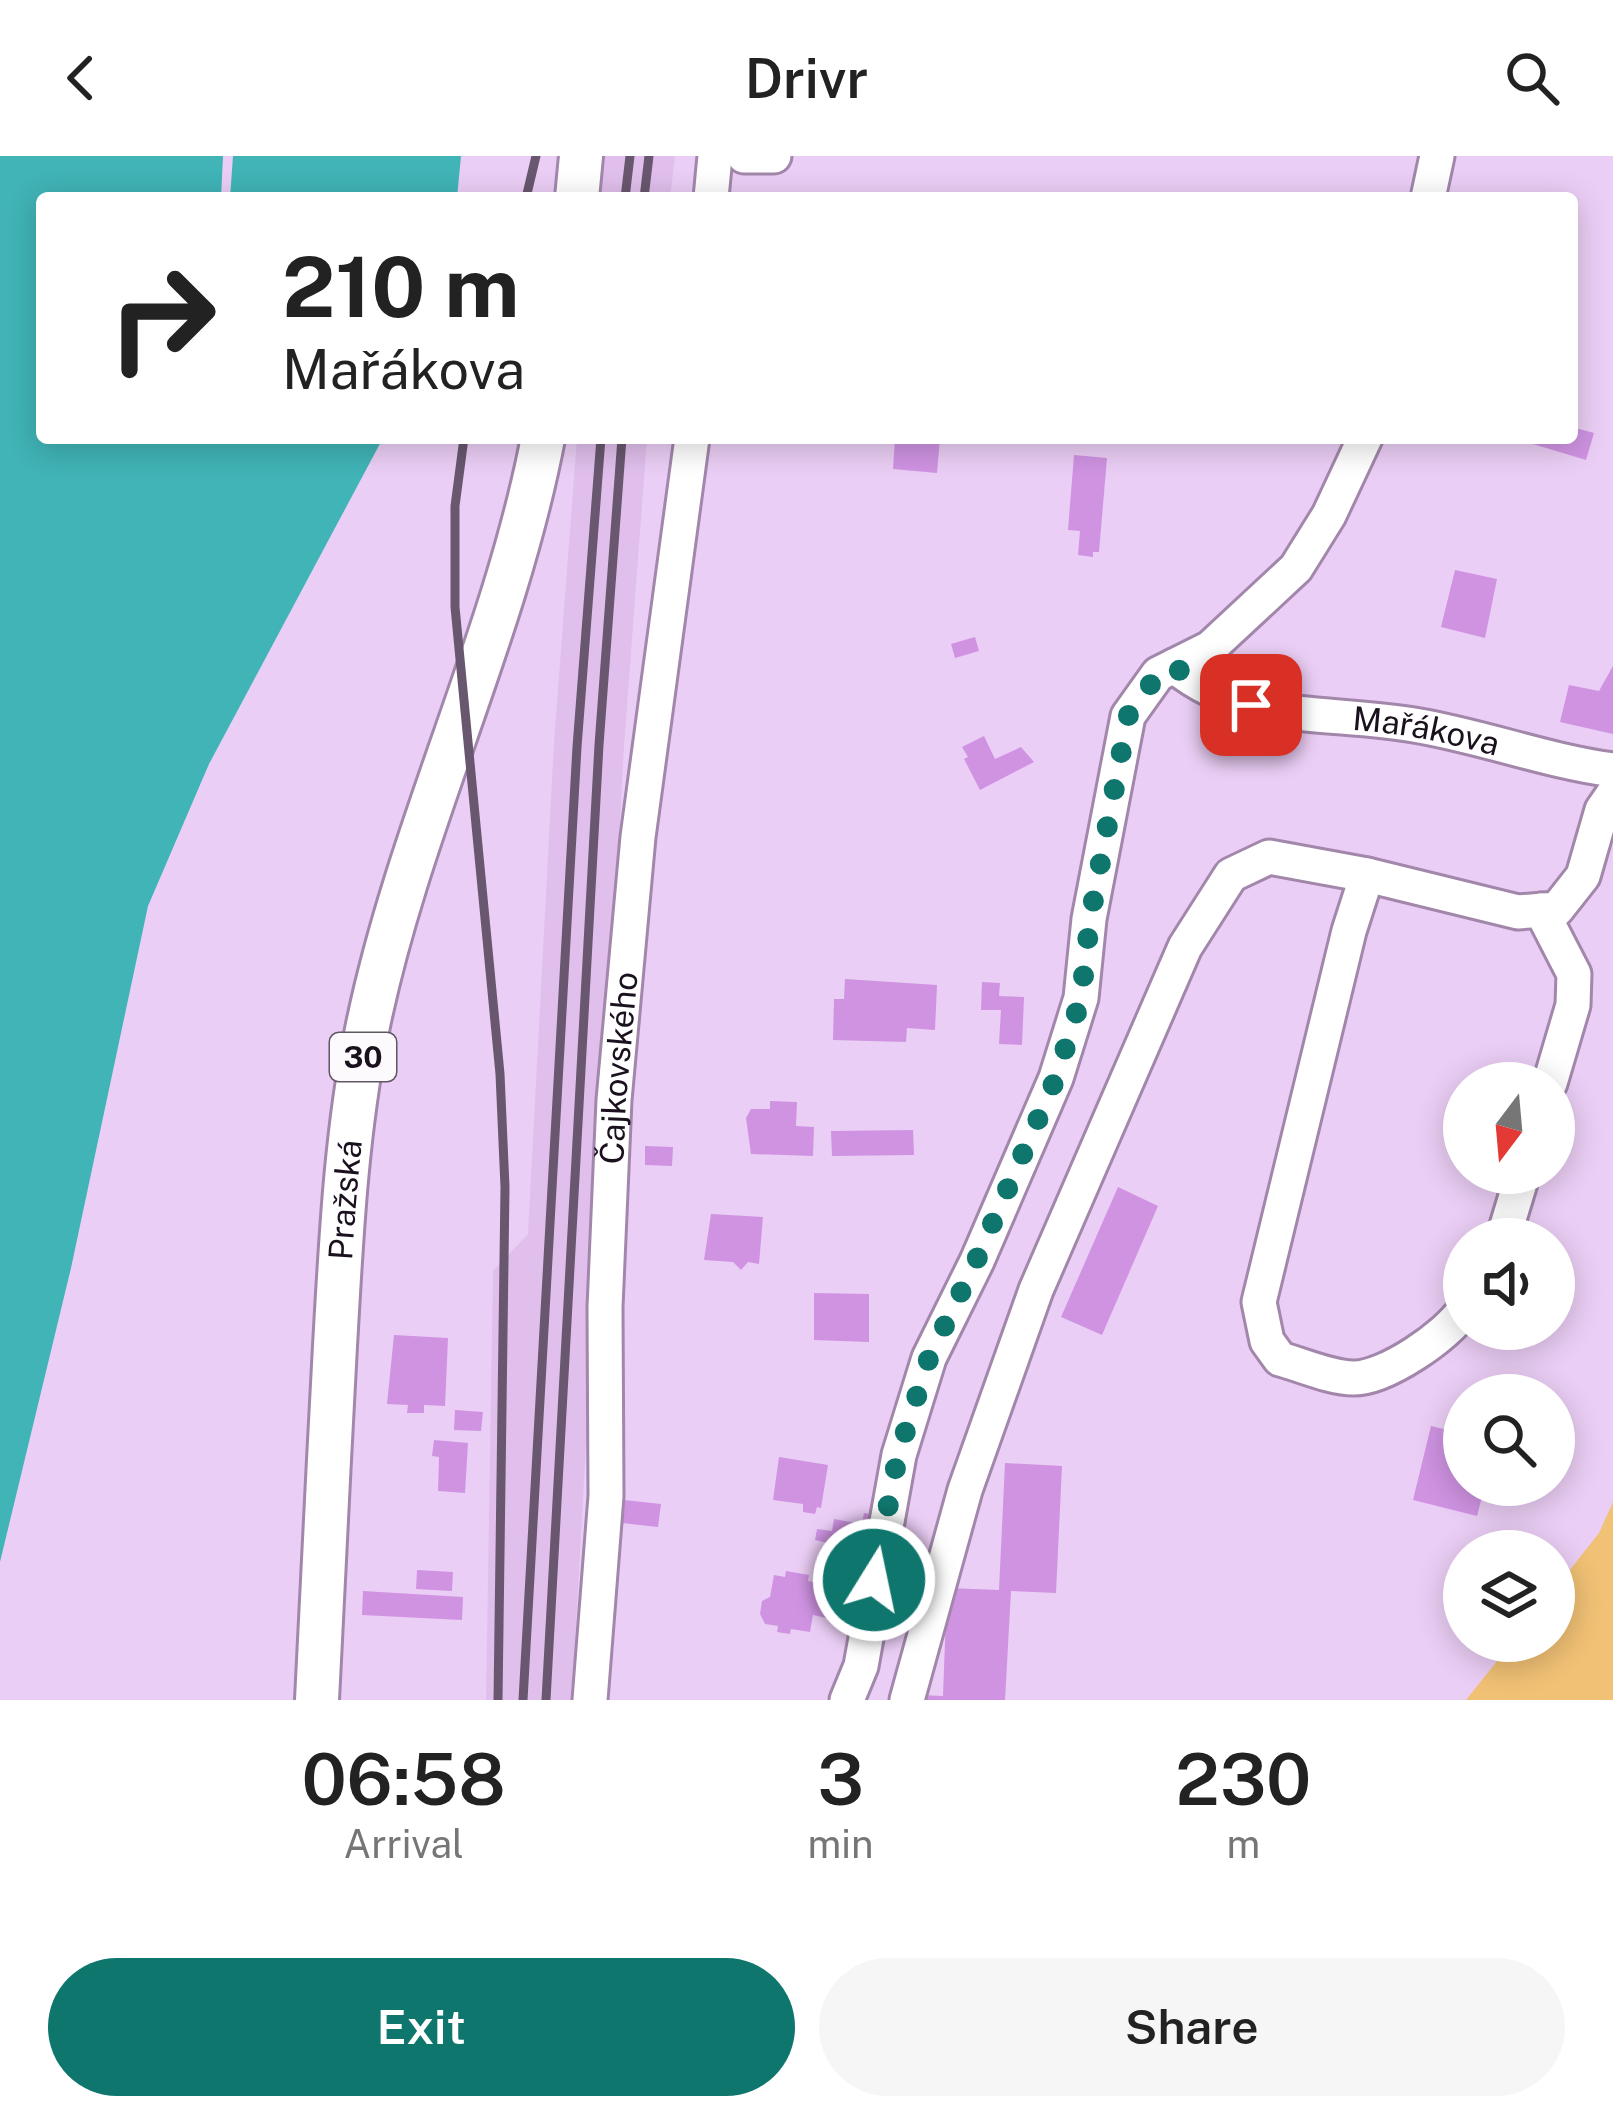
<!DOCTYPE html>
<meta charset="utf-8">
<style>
body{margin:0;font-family:"Public Sans",sans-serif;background:#f6f6f6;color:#222;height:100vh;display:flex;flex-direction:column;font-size:45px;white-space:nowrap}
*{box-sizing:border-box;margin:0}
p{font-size:39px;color:#767676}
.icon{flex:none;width:66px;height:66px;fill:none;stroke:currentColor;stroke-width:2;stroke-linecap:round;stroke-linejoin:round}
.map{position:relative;height:1544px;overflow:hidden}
.side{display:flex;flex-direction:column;background:#fff;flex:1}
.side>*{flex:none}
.top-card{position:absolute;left:36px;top:36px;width:1542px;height:252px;border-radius:12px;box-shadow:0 6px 30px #0003;background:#fff;color:#222;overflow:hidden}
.needle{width:78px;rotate:196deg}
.fabs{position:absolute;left:1443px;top:906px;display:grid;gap:24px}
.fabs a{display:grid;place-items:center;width:132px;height:132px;border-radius:50%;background:#fff;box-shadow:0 6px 30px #0003;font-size:60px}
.pin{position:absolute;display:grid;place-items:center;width:102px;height:102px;color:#fff;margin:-51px;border-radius:24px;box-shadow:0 6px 18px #0006}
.me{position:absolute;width:132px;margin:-66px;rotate:10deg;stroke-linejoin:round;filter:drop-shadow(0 0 9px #0008)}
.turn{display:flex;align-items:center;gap:42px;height:252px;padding:0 48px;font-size:54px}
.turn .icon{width:156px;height:156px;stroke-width:2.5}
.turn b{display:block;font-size:84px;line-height:102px}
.eta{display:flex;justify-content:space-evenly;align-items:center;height:204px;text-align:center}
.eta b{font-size:72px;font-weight:600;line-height:84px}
.action{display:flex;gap:24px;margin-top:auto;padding:24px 48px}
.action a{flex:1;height:138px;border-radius:72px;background:#0f766e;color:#fff;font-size:48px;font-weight:600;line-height:138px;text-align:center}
.action a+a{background:#f6f6f6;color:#222}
header{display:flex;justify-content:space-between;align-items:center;height:156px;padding:0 48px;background:#fff;font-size:54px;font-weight:600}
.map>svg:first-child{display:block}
.built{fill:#e0bfec}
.green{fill:#f1c175}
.water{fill:#40b4b7}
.building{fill:#cf93e2}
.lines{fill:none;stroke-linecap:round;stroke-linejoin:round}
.minor-casing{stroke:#a287ab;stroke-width:39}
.major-casing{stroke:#a287ab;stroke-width:48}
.minor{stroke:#fff;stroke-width:33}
.major{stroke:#fff;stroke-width:42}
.rail{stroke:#68576e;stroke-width:9}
.route{stroke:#0f766e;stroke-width:21;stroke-dasharray:0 37.8}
.labels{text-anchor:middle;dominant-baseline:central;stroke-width:10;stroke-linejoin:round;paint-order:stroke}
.shield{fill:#fdfafe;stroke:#5f5761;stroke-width:3}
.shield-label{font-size:30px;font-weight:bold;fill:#1b111e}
.street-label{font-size:33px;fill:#1b111e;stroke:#fdfafe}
</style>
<header><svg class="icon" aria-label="back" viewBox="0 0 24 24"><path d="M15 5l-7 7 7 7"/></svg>Drivr<svg class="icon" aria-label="search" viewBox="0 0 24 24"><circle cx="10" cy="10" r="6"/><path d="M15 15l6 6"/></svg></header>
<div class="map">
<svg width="1613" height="1544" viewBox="0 0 1613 1544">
<rect width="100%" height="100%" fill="#ebcef5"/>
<!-- built -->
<g class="built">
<polygon points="604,0 675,0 670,42 599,42"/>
<polygon points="577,282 647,282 624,591 572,1544 486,1544 493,1115 528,1078 554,586"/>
</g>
<!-- green -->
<polygon class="green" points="1613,1346 1613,1544 1466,1544 1513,1485 1554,1485 1554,1434 1599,1377"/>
<!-- water -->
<g class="water">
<polygon points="0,0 223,0 221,42 42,42 42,282 383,282 209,608 148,750 71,1112 0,1406"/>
<polygon points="233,0 461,0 457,42 230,42"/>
</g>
<!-- building -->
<g class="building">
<polygon points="1572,271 1594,277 1586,304 1533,288 1535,282 1572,282"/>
<polygon points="895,282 940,282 937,317 893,313"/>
<polygon points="1074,299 1107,302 1099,396 1093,396 1093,401 1078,399 1080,375 1068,374"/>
<polygon points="1455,414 1497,423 1485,482 1441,471"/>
<polygon points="975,481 979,495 955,502 951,488"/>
<polygon points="1613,510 1613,578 1560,566 1569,529 1599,535"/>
<polygon points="984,580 995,603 1021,591 1034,606 980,634 964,603 968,601 962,591"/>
<polygon points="845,823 937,829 935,874 907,872 906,886 833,884 834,843 844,843"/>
<polygon points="982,826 1000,827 999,840 1024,841 1022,889 999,888 1001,854 981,854"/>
<polygon points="770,945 797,946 796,970 814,971 813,1000 751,998 746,962 751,953 770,953"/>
<polygon points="913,974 914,999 832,1000 831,975"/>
<polygon points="645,990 673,991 672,1010 645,1009"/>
<polygon points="1118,1031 1158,1050 1102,1179 1061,1161"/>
<polygon points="711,1058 763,1061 759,1108 748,1106 741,1114 733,1106 704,1104"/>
<polygon points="814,1137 869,1138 869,1186 814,1184"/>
<polygon points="394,1179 448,1182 445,1250 424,1249 424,1257 407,1257 408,1249 387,1248"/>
<polygon points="455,1254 483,1256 481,1275 454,1274"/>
<polygon points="1431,1270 1464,1278 1464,1329 1485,1329 1477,1360 1413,1344"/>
<polygon points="434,1284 468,1287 465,1337 438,1335 439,1301 432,1300"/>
<polygon points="779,1301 828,1309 821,1352 817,1351 815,1358 803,1356 803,1348 773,1344"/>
<polygon points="1005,1307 1062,1310 1056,1437 1011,1435 1005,1544 920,1544 921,1539 943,1540 947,1432 999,1434"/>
<polygon points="624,1344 661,1348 658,1371 622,1367"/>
<polygon points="864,1357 876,1359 871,1381 857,1378 851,1410 831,1406 832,1401 826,1399 828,1387 815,1384 817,1373 832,1375 834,1363 862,1368"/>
<polygon points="417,1414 453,1416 452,1435 416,1433"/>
<polygon points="786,1415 809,1419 808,1425 819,1427 817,1439 831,1441 827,1462 813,1459 810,1476 791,1473 790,1478 777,1476 778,1470 765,1468 760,1458 762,1445 770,1441 774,1419 785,1421"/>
<polygon points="363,1435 463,1441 462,1464 362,1459"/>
</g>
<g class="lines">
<defs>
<g id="minor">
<polyline points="744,0 774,0"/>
<polyline points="711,42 715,0"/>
<polyline points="1428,42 1437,0"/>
<path id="s1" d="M1174,510C1247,569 1328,554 1414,569C1481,580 1546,605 1613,614"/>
<path d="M1367,719L1349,775L1259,1146L1267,1185L1280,1203C1302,1209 1331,1222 1353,1222C1385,1223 1448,1179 1464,1154"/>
<polyline points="1541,754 1574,818 1573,849 1550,927"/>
<polyline points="1503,1083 1523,1017"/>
<path id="s2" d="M590,1544L606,1340L605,1151L614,944L638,681L692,282"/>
<polyline points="847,1544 861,1510 899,1299 929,1202 977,1105 1056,922 1081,842 1089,763 1128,560 1158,518 1210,492 1296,412 1329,359 1365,282"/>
<polyline points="907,1544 965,1334 1036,1134 1185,791 1231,719 1269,701 1367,719 1518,756 1557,753 1583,720 1602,654 1613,638"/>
</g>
<g id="major">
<polyline points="577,42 581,0"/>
<path id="s3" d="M317,1544C322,1426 329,1308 335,1190C341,1084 346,978 367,874C408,672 504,485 543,282"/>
</g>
</defs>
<!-- minor casing -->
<use href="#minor" class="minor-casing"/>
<!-- major casing -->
<use href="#major" class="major-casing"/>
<!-- minor -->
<use href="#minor" class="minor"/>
<!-- major -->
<use href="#major" class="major"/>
<!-- rail -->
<g class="rail">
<polyline points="526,42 536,0"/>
<polyline points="625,42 630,0"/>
<polyline points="644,42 649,0"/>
<polyline points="464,282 455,350 455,451 500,918 505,1031 498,1544"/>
<polyline points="523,1544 577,591 601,282"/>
<polyline points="546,1544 599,589 622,282"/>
</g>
</g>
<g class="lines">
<!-- route -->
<polyline class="route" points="874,1424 898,1299 929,1202 976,1105 1056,922 1081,842 1090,763 1128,560 1158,518 1174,510 1196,528 1251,549"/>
</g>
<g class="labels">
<!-- shield labels -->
<rect class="shield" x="330" y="877" width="66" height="48" rx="9"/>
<g class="shield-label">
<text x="363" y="901">30</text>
</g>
<!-- street labels -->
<g class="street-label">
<text stroke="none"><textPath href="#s1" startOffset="264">Mařákova</textPath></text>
<text stroke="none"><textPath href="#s2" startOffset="633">Čajkovského</textPath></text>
<text stroke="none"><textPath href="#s3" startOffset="501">Pražská</textPath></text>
</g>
</g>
</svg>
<div class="fabs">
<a><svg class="needle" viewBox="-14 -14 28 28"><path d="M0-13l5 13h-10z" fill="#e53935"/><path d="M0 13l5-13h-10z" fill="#767676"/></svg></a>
<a><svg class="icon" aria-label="sound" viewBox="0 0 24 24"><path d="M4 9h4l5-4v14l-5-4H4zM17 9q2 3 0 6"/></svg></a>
<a><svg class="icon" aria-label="search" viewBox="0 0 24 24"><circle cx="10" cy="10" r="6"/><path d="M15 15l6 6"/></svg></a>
<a><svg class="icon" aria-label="layers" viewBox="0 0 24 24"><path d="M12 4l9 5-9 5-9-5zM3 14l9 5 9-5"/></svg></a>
</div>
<div class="pin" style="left:1251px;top:549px;background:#d93025"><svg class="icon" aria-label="arrive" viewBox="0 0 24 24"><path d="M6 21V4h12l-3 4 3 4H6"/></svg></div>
<svg class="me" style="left:874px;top:1424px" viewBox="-20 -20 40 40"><circle r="17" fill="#0f766e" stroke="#fff" stroke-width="3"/><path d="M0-11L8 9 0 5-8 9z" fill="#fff"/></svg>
<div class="top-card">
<div class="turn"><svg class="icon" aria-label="right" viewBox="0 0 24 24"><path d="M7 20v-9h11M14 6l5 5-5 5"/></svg><div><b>210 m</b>Mařákova</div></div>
</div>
</div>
<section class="side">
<div class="eta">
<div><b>06:58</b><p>Arrival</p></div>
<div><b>3</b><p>min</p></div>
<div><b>230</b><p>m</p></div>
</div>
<div class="action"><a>Exit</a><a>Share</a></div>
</section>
